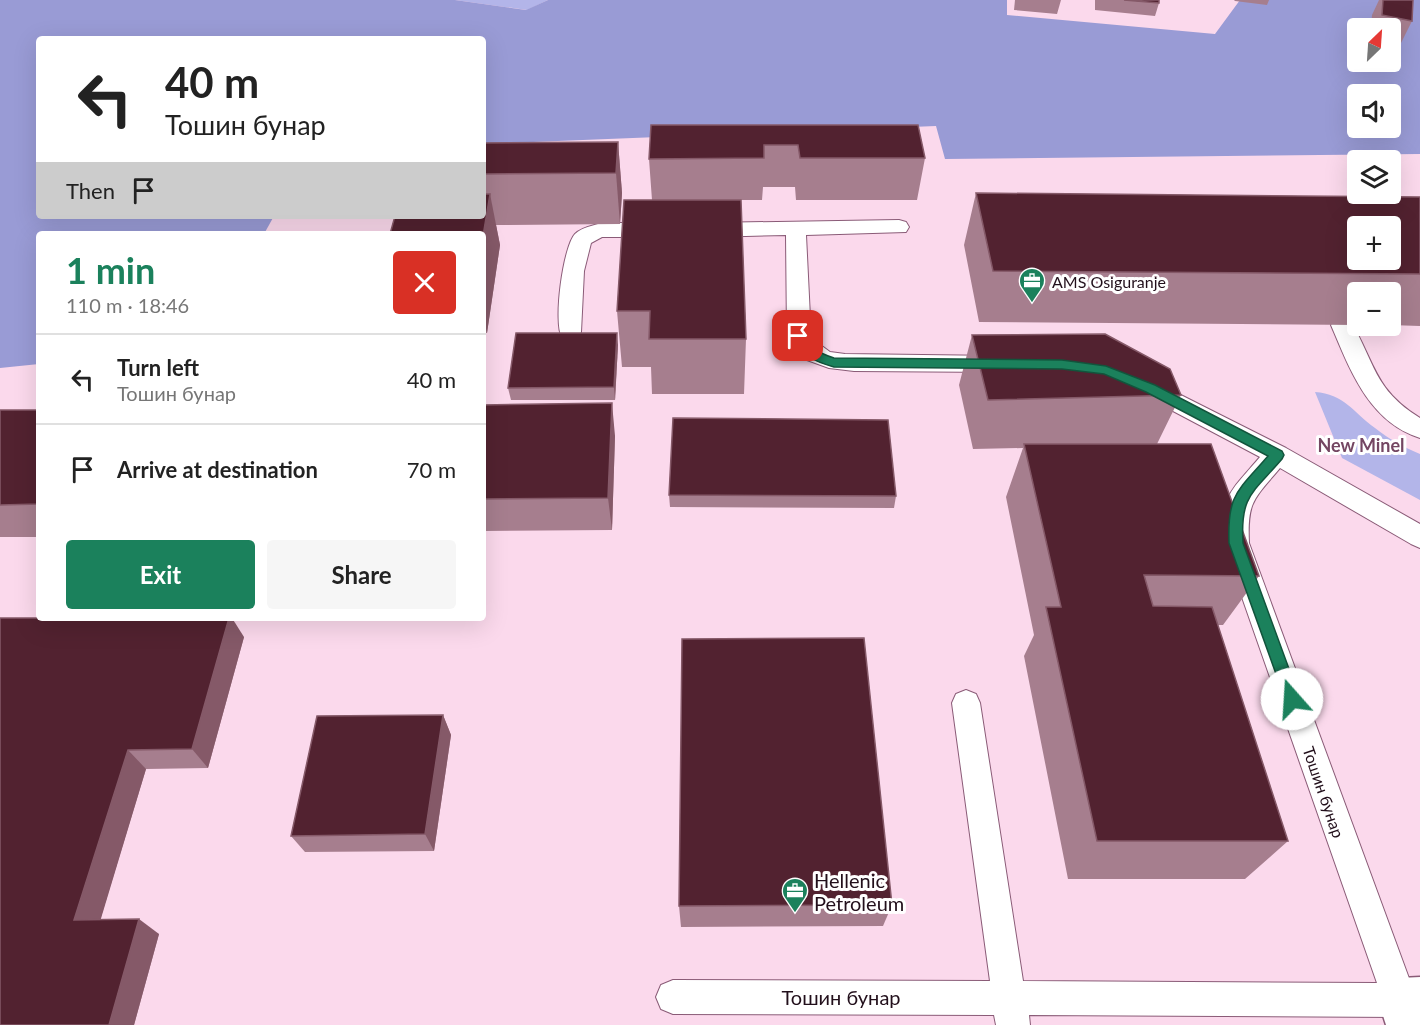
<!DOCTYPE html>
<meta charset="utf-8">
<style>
body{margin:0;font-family:Lato,sans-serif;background:#f6f6f6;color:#222;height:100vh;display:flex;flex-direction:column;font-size:22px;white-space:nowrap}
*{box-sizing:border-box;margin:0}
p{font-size:20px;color:#767676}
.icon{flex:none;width:33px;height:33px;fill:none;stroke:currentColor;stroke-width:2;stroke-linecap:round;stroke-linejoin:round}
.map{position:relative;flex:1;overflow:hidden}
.side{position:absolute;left:36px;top:231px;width:450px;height:390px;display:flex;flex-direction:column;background:#fff;border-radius:6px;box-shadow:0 6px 24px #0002}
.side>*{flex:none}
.top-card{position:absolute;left:36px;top:36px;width:450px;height:183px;border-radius:6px;box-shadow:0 6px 24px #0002;background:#fff;color:#222;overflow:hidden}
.needle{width:39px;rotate:25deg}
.controls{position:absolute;left:1347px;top:18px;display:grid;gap:12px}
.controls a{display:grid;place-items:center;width:54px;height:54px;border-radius:6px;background:#fff;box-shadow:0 6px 24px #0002;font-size:30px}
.pin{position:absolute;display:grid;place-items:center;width:51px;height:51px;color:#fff;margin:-26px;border-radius:12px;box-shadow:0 3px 9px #0006}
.me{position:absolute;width:66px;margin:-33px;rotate:341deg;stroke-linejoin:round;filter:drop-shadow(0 0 4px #0008)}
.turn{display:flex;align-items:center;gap:21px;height:126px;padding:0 30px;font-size:27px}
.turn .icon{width:78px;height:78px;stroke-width:2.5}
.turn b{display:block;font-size:42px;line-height:51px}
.then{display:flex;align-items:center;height:57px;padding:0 30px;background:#0003;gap:12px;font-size:22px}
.round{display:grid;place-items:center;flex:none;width:63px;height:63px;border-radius:6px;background:#f6f6f6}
.summary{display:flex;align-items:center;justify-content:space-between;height:102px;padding:0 30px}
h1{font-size:36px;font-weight:700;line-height:45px;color:#1b815c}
.button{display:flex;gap:12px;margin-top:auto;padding:12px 30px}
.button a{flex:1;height:69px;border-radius:6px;background:#1b815c;color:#fff;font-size:24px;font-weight:700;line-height:69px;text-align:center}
.button a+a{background:#f6f6f6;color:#222}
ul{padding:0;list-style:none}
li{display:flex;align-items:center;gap:18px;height:90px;padding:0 30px;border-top:2px solid #e0e0e0}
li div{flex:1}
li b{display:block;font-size:22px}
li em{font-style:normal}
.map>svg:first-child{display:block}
.green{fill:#b3b5e9}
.forest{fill:#999bd5;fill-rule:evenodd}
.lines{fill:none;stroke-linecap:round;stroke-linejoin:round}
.lane-casing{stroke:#8a5b77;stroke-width:2}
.street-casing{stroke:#8a5b77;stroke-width:3}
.lane{fill:#fff;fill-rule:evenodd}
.street{fill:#fff;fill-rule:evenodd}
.wall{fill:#a67e8e}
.shaded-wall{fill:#855968}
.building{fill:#522230;stroke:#855968;stroke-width:1.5;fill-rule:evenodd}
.route{fill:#1b815c;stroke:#12543c;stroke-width:1.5}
.labels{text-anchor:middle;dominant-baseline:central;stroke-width:6;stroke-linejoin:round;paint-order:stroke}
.poi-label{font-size:16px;fill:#220f1b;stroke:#fff;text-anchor:start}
.street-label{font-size:16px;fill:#220f1b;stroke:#fff}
.neighbourhood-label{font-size:18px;font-weight:bold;fill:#744662;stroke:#fff}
.near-poi-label{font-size:20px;fill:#220f1b;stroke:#fff;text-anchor:start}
.near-street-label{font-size:20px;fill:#220f1b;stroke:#fff}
</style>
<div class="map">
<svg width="1420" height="1025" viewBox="0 0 1420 1025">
<rect width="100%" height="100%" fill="#fbd9ec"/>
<!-- green -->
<g class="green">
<polygon points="455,0 548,0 527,10"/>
<path d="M1315,392C1344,394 1353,412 1375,428C1389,439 1403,447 1420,454V500L1342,458Z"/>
</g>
<!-- forest -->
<path class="forest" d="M0,0H455L526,10L548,0H1007V15L1215,34L1240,0H1420V154L945,159L936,126L483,144V39H39V216H274L264,234H39V364L0,368ZM1358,28H1390V62H1358ZM1358,94H1390V128H1358Z"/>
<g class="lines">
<defs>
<g id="lane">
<polygon points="899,220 906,222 909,227 906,232 806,235 811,338 830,352 845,354 1000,356 1008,358 1011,364 1008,370 1000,372 854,371 829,368 807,360 795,349 787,336 786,235 708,237 701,235 698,230 701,225 708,223"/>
<path d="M601,223H656L663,225L666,230L663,235L656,237H602L591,243L584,271L581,332L578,338L570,340L562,338C553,322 563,247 575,234C582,227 593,226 601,223Z"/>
<path d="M1342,317L1350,320C1375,362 1373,389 1420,418V438C1369,422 1350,370 1331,325L1334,320Z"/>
<path d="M1147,378L1286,448L1420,524V548L1411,544L1280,468C1254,499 1247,501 1249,543L1417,1000L1412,1012L1400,1017L1029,1015L1030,1025H996L994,1015L673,1014L661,1009L656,997L661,985L673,980L990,981L952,703L956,694L966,690L976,694L980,703L1023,981L1377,983L1223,543C1221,495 1230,492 1260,457L1139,393L1135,387L1139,381Z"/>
</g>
<polygon id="street" points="1420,977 1420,1025 1386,1025 1378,1000 1384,984 1400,978"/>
</defs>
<!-- lane casing -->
<use href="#lane" class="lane-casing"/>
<!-- street casing -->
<use href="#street" class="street-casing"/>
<!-- lane -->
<use href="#lane" class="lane"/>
<!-- street -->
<use href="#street" class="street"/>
</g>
<!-- wall -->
<g class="wall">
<polygon points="1015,0 1061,0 1057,14 1014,10"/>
<polygon points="1095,0 1159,0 1159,3 1155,16 1095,10"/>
<polygon points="1234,0 1269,0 1267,5 1235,1"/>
<polygon points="1379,0 1413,0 1412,21 1400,45 1390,43 1390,28 1371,28 1372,15"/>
<polygon points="918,125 925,158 917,200 796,200 795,187 763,187 762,200 741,200 746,339 744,394 652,394 651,367 622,367 617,311 652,200 649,159"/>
<polygon points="618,142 622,193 620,224 496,225 500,245 487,333 483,333 483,143"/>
<polygon points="976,193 1420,197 1420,326 1390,325 1390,292 1358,292 1358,325 979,322 964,245"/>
<polygon points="972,335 1181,395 1157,444 1259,576 1223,625 1218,625 1288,841 1245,879 1068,879 1024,656 1034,635 1006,497 1023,448 973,449 959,385"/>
<polygon points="618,345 615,400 511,400 508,388"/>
<polygon points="483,405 615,436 612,530 483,531"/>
<rect x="0" y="410" width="39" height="127"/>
<polygon points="669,495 896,496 894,508 670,507"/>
<polygon points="0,618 244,637 208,768 146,769 100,920 159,934 134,1025"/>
<polygon points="443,715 451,735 434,851 305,852 291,836"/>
<polygon points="892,905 883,926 681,927 679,906"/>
</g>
<!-- shaded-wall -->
<g class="shaded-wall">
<polygon points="618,142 622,193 620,224 616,173"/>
<polygon points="490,194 500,245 487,333 483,317 483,236"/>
<polygon points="617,333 618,345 615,400 614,387"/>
<polygon points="612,403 615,436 612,530 608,498"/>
<polygon points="229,618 232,618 244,637 208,768 192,749"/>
<polygon points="443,715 451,735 434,851 425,834"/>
<polygon points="128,750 146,769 96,935 74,920"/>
<polygon points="139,919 159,934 134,1025 109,1025"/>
</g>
<!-- building -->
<g class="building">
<polygon points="1124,0 1159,0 1159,3"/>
<polygon points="1383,0 1413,0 1412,21 1382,15"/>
<polygon points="651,125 918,125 925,158 800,158 798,145 764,145 764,158 649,159"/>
<polygon points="618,142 616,173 483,174 483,143"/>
<path d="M976,193L1420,197V274L993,271ZM1358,226H1390V260H1358Z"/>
<polygon points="483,194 490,194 483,236 483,234 390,234 395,216 483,216"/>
<polygon points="624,200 741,200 746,339 649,339 650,311 617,311"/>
<polygon points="516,333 617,333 614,387 508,388"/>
<polygon points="1105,334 1170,369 1181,395 988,400 972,335"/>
<polygon points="612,403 608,498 483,499 483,405"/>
<polygon points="0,410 39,410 39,504 0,505"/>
<polygon points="673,418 888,420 896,496 669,495"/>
<polygon points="1024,444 1211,444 1259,576 1144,575 1153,606 1212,607 1288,841 1097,841 1046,607 1061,607"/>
<polygon points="0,618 229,618 192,749 128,750 74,920 139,919 109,1025 0,1025"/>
<polygon points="864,638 892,905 679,906 682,639"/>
<polygon points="443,715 425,834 291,836 317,716"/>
</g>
<!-- route -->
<path class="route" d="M798,331L802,333C810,347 818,353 834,358L1062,360L1106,366L1155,385L1282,451L1284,455L1282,459C1253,493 1240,495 1243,543L1300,699L1298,704L1292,706L1287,704L1285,699L1229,543C1227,494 1238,491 1268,456L1146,392L1104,374L1062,369L834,367C813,361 802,356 792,336Z"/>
<!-- icons -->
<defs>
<symbol id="office-pin" viewBox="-11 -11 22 30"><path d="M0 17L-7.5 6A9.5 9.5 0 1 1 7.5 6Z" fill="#1b815c" stroke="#fff"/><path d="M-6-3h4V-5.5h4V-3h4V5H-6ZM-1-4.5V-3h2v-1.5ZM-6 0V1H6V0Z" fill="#fff"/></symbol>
</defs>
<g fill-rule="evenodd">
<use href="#office-pin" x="1017" y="266" width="30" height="40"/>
<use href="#office-pin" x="780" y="876" width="30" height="40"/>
</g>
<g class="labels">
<!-- poi labels -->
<g class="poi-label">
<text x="1052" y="281">AMS Osiguranje</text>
</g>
<!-- street labels -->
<g class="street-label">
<text transform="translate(1324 792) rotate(71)">Тошин бунар</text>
</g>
<!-- neighbourhood labels -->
<g class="neighbourhood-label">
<text x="1361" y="445">New Minel</text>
</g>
<!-- near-poi labels -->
<g class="near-poi-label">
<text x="814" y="880">Hellenic<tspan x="814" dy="23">Petroleum</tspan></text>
</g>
<!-- near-street labels -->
<g class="near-street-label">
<text x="841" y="997">Тошин бунар</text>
</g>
</g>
</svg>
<div class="controls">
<a><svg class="needle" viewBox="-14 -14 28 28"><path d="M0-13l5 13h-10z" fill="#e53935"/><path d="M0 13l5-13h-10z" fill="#767676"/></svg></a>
<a><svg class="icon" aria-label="sound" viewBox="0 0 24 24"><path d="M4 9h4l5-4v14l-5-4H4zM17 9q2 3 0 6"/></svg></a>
<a><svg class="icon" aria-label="layers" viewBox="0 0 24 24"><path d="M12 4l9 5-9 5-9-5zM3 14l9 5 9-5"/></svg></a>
<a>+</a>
<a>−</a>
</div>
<div class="pin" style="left:798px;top:336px;background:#d93025"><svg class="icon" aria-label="arrive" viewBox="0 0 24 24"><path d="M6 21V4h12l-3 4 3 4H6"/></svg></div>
<svg class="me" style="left:1292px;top:699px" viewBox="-20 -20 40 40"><circle r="19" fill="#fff"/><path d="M0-13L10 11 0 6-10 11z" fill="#1b815c"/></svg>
<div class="top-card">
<div class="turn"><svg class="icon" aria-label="left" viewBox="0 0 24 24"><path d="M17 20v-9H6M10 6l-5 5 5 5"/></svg><div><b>40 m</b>Тошин бунар</div></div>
<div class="then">Then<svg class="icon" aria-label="arrive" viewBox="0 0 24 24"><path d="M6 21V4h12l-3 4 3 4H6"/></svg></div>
</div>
<section class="side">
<div class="summary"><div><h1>1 min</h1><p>110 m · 18:46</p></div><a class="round" style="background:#d93025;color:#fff"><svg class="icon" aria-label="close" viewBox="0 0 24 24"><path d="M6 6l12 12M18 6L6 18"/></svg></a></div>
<ul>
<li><svg class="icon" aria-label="left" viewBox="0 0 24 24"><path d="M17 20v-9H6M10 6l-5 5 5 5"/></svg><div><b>Turn left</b><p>Тошин бунар</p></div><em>40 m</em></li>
<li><svg class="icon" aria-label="arrive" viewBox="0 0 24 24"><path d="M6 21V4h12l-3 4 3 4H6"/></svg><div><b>Arrive at destination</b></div><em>70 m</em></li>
</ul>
<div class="button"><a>Exit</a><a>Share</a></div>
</section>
</div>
